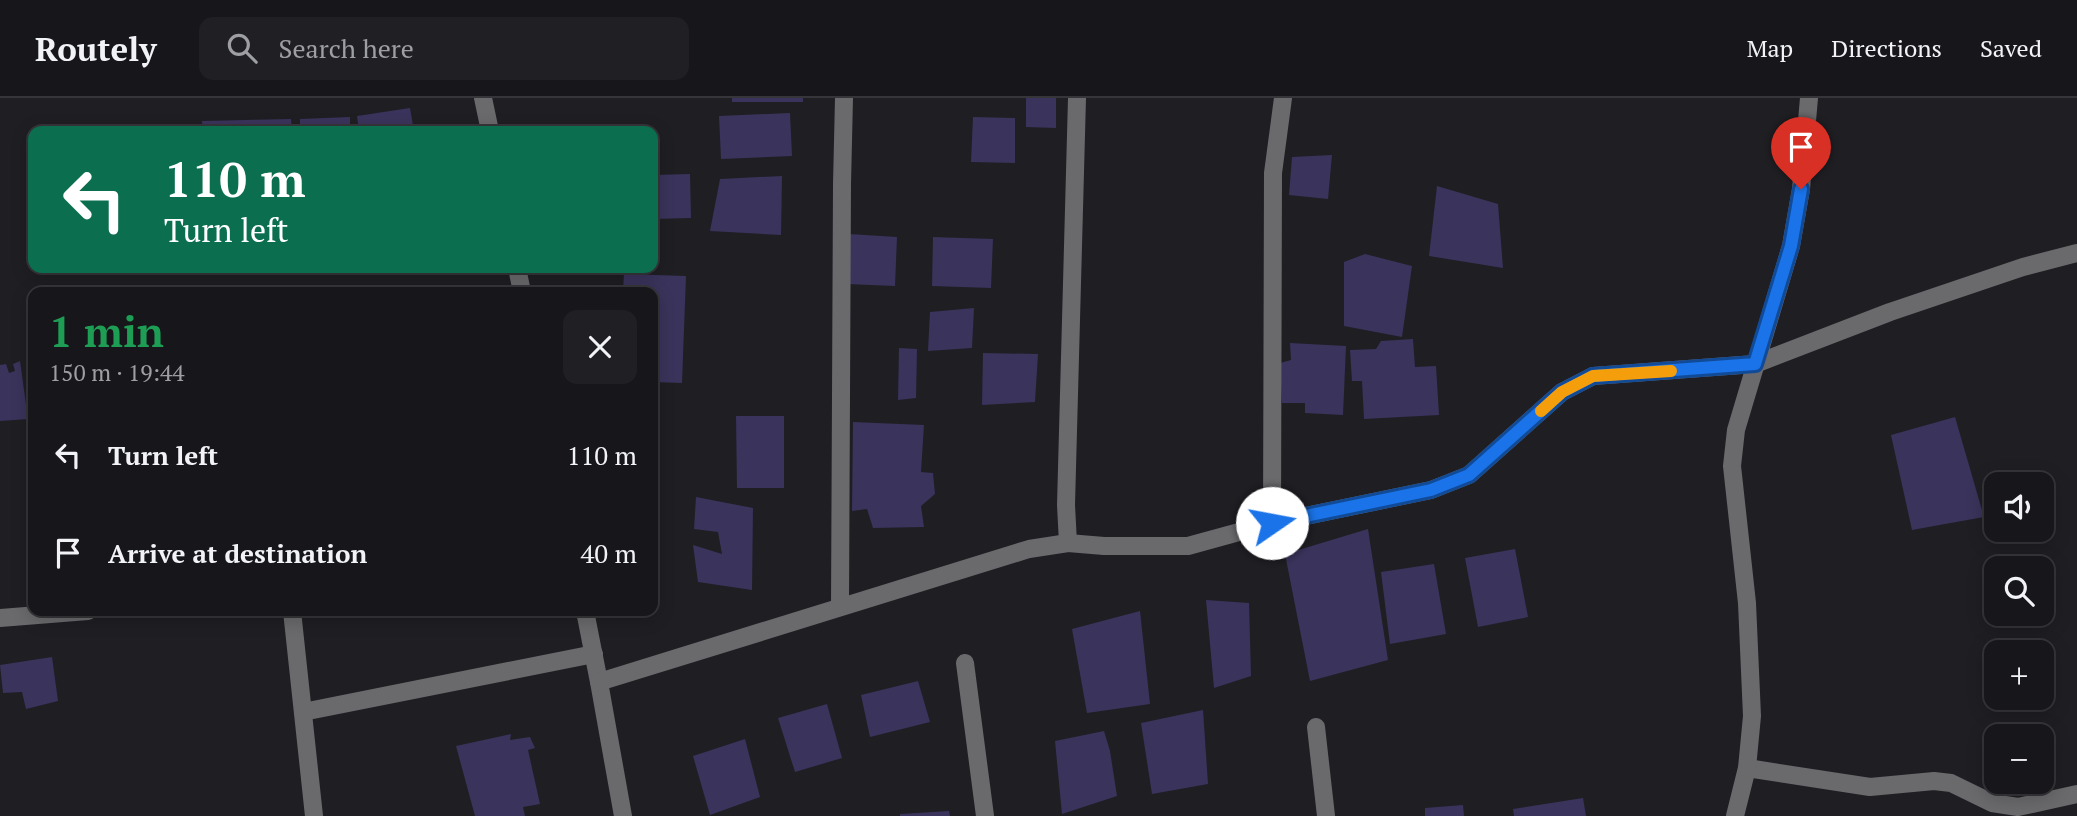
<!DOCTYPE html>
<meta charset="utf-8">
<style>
body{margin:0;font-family:"PT Serif",serif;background:#201f23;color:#f1f3f6;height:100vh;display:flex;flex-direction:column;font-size:26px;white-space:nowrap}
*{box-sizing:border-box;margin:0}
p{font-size:23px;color:#9e9fa2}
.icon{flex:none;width:38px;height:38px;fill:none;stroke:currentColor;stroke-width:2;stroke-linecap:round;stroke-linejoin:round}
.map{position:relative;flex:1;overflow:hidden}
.sheet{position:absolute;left:28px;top:189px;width:630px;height:329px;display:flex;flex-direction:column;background:#17161a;border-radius:14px;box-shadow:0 4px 18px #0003,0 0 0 2px #363539}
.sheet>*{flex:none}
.guide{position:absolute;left:28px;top:28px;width:630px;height:147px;border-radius:14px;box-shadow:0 4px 18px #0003,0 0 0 2px #363539;background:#0b6e4f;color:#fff;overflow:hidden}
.fabs{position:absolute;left:1984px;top:374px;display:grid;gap:14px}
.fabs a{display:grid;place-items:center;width:70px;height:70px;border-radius:14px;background:#17161a;box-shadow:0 4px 18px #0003,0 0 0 2px #363539;font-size:35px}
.pin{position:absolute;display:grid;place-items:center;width:60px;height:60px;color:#fff;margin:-72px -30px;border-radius:50% 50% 50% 0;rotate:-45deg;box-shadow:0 0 7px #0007}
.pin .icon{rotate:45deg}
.me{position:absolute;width:77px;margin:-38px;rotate:78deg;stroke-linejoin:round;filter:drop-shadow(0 0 5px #0008)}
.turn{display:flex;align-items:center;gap:24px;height:147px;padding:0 21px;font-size:32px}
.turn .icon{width:91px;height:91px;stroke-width:2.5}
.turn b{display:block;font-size:49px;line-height:60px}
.round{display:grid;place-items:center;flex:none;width:74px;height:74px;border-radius:14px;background:#201f23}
.overview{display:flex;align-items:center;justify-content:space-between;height:119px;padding:0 21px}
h1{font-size:42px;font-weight:700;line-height:52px;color:#1e9e55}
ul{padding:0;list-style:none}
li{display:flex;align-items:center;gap:21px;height:98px;padding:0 21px}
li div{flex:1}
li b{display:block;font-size:26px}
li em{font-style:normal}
header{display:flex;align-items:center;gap:42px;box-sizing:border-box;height:98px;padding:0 35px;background:#17161a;border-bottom:2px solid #363539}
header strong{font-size:33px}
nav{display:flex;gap:38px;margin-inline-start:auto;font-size:24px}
.search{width:490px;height:63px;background:#201f23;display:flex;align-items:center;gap:18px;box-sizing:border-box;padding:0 24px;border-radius:14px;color:#9e9fa2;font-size:26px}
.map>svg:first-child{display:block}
.building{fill:#3a335b}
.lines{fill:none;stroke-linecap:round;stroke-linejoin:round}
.service{stroke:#6a696c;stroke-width:18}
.minor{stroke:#6a696c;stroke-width:18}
.route-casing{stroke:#114b97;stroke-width:18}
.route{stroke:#1a73e8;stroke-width:12}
.slow{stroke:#f59e0b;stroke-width:12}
</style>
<header>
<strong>Routely</strong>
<div class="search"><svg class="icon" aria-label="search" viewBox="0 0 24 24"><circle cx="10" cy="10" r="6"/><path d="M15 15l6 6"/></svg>Search here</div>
<nav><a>Map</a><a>Directions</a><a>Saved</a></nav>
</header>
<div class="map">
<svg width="2077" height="718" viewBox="0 0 2077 718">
<rect width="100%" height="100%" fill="#1f1e23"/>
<!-- building -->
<g class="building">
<rect x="732" y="0" width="71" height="4"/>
<polygon points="1026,0 1056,0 1056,30 1026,29"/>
<polygon points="410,10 414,33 359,33 357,18"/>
<polygon points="790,15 792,58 721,61 719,18"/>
<polygon points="350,19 350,33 300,33 300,21"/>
<polygon points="973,19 1015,20 1015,65 971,64"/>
<polygon points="291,21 292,33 203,33 202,23"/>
<polygon points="1332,57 1328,101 1289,97 1292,59"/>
<polygon points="690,76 691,120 653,121 653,77"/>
<polygon points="782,78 781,137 710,133 720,81"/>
<polygon points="1437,88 1498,106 1503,170 1429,158"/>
<polygon points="849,136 897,139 895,188 847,186"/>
<polygon points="933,139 993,141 991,190 932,188"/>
<polygon points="1365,156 1412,168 1402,239 1344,228 1344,164"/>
<polygon points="624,176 686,178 682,285 653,284 653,194 623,194"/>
<polygon points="974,210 972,250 928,253 930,214"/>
<polygon points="1413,241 1415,269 1436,268 1439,317 1364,321 1362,283 1352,283 1350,252 1376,251 1381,243"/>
<polygon points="1290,245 1346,248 1343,317 1305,315 1305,305 1282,305 1280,265 1291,262"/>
<polygon points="899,250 917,251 916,300 898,302"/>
<polygon points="983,255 1038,256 1035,304 982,307"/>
<polygon points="20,263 28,321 0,323 0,267 6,266 9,275 15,273 13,266"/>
<polygon points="736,318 784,318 784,390 737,390"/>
<polygon points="1955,319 1984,419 1912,432 1891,337"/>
<polygon points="853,324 924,327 921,374 933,375 935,396 921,408 924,429 873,430 867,411 852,413"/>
<polygon points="696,399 753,410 752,492 698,484 693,447 722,456 718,434 694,431"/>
<polygon points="1368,431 1388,562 1310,583 1285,456"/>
<polygon points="1515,451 1528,519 1478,529 1465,460"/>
<polygon points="1434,466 1446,536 1390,546 1381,474"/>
<polygon points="1206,502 1249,505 1251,578 1214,590"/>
<polygon points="1140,513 1150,606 1087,615 1072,531"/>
<polygon points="52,559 58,603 26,611 22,594 3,595 0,567"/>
<polygon points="918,583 930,624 870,639 861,597"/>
<polygon points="827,606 842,660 795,674 778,620"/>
<polygon points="1203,612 1208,686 1152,696 1141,625"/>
<polygon points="1104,633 1110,653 1117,698 1062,716 1055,643"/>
<polygon points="511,636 510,642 530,639 535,650 528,652 540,706 523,709 525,718 475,718 456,648"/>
<polygon points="745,641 760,699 710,717 693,658"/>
<polygon points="1583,700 1586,718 1514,718 1513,711"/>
<polygon points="1463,707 1464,718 1425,718 1425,710"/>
<polygon points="949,713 950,718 900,718 900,716"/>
</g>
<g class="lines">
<!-- service -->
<polyline class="service" points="303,614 594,556"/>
<!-- minor -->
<g class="minor">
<polyline points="483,0 490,33"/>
<polyline points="517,170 522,194"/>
<polyline points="1272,425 1273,75 1283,0"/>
<polyline points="1068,445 1104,448 1188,448 1272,425 1431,392 1469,377 1562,294 1593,278 1755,266 1890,214 2023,169 2077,155"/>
<polyline points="840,508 842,86 844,0"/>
<polyline points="292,513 314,718"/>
<polyline points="585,513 599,584"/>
<polyline points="0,520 88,513"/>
<polyline points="965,565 985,718"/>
<polyline points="1316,629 1326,718"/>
<polyline points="1747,670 1870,689 1934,683 1951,685 1992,705 2018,709 2077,696"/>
<polyline points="623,718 599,584 1029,451 1068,445 1066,407 1077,0"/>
<polyline points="1735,718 1747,670 1752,618 1747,505 1732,368 1736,332 1791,148 1801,91 1809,0"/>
</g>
</g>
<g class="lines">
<defs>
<polyline id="route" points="1272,425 1431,392 1469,377 1562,294 1593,278 1755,266 1791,148 1801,91"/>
</defs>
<!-- route casing -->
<use href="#route" class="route-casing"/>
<!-- route -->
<use href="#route" class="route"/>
<!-- slow -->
<polyline class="slow" points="1541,313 1562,294 1593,278 1671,273"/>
</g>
</svg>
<div class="fabs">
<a><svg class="icon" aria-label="sound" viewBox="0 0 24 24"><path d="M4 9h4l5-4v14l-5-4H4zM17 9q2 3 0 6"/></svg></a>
<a><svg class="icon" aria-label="search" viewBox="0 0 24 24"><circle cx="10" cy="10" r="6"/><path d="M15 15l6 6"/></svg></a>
<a>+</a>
<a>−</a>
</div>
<div class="pin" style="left:1801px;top:91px;background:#d93025"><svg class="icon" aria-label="arrive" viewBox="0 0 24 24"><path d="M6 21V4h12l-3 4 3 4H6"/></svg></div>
<svg class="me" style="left:1272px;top:425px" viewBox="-20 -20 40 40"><circle r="19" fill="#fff"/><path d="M0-13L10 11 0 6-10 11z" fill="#1a73e8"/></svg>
<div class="guide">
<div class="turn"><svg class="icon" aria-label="left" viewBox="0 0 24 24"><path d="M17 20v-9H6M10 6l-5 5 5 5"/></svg><div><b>110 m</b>Turn left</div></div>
</div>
<section class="sheet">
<div class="overview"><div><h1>1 min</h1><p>150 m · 19:44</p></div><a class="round"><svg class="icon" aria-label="close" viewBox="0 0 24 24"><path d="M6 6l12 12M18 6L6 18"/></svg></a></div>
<ul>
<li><svg class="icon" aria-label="left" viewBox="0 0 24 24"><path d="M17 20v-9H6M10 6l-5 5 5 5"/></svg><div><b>Turn left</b></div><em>110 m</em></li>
<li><svg class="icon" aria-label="arrive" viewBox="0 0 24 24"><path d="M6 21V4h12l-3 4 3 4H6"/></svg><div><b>Arrive at destination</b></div><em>40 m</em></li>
</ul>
</section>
</div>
